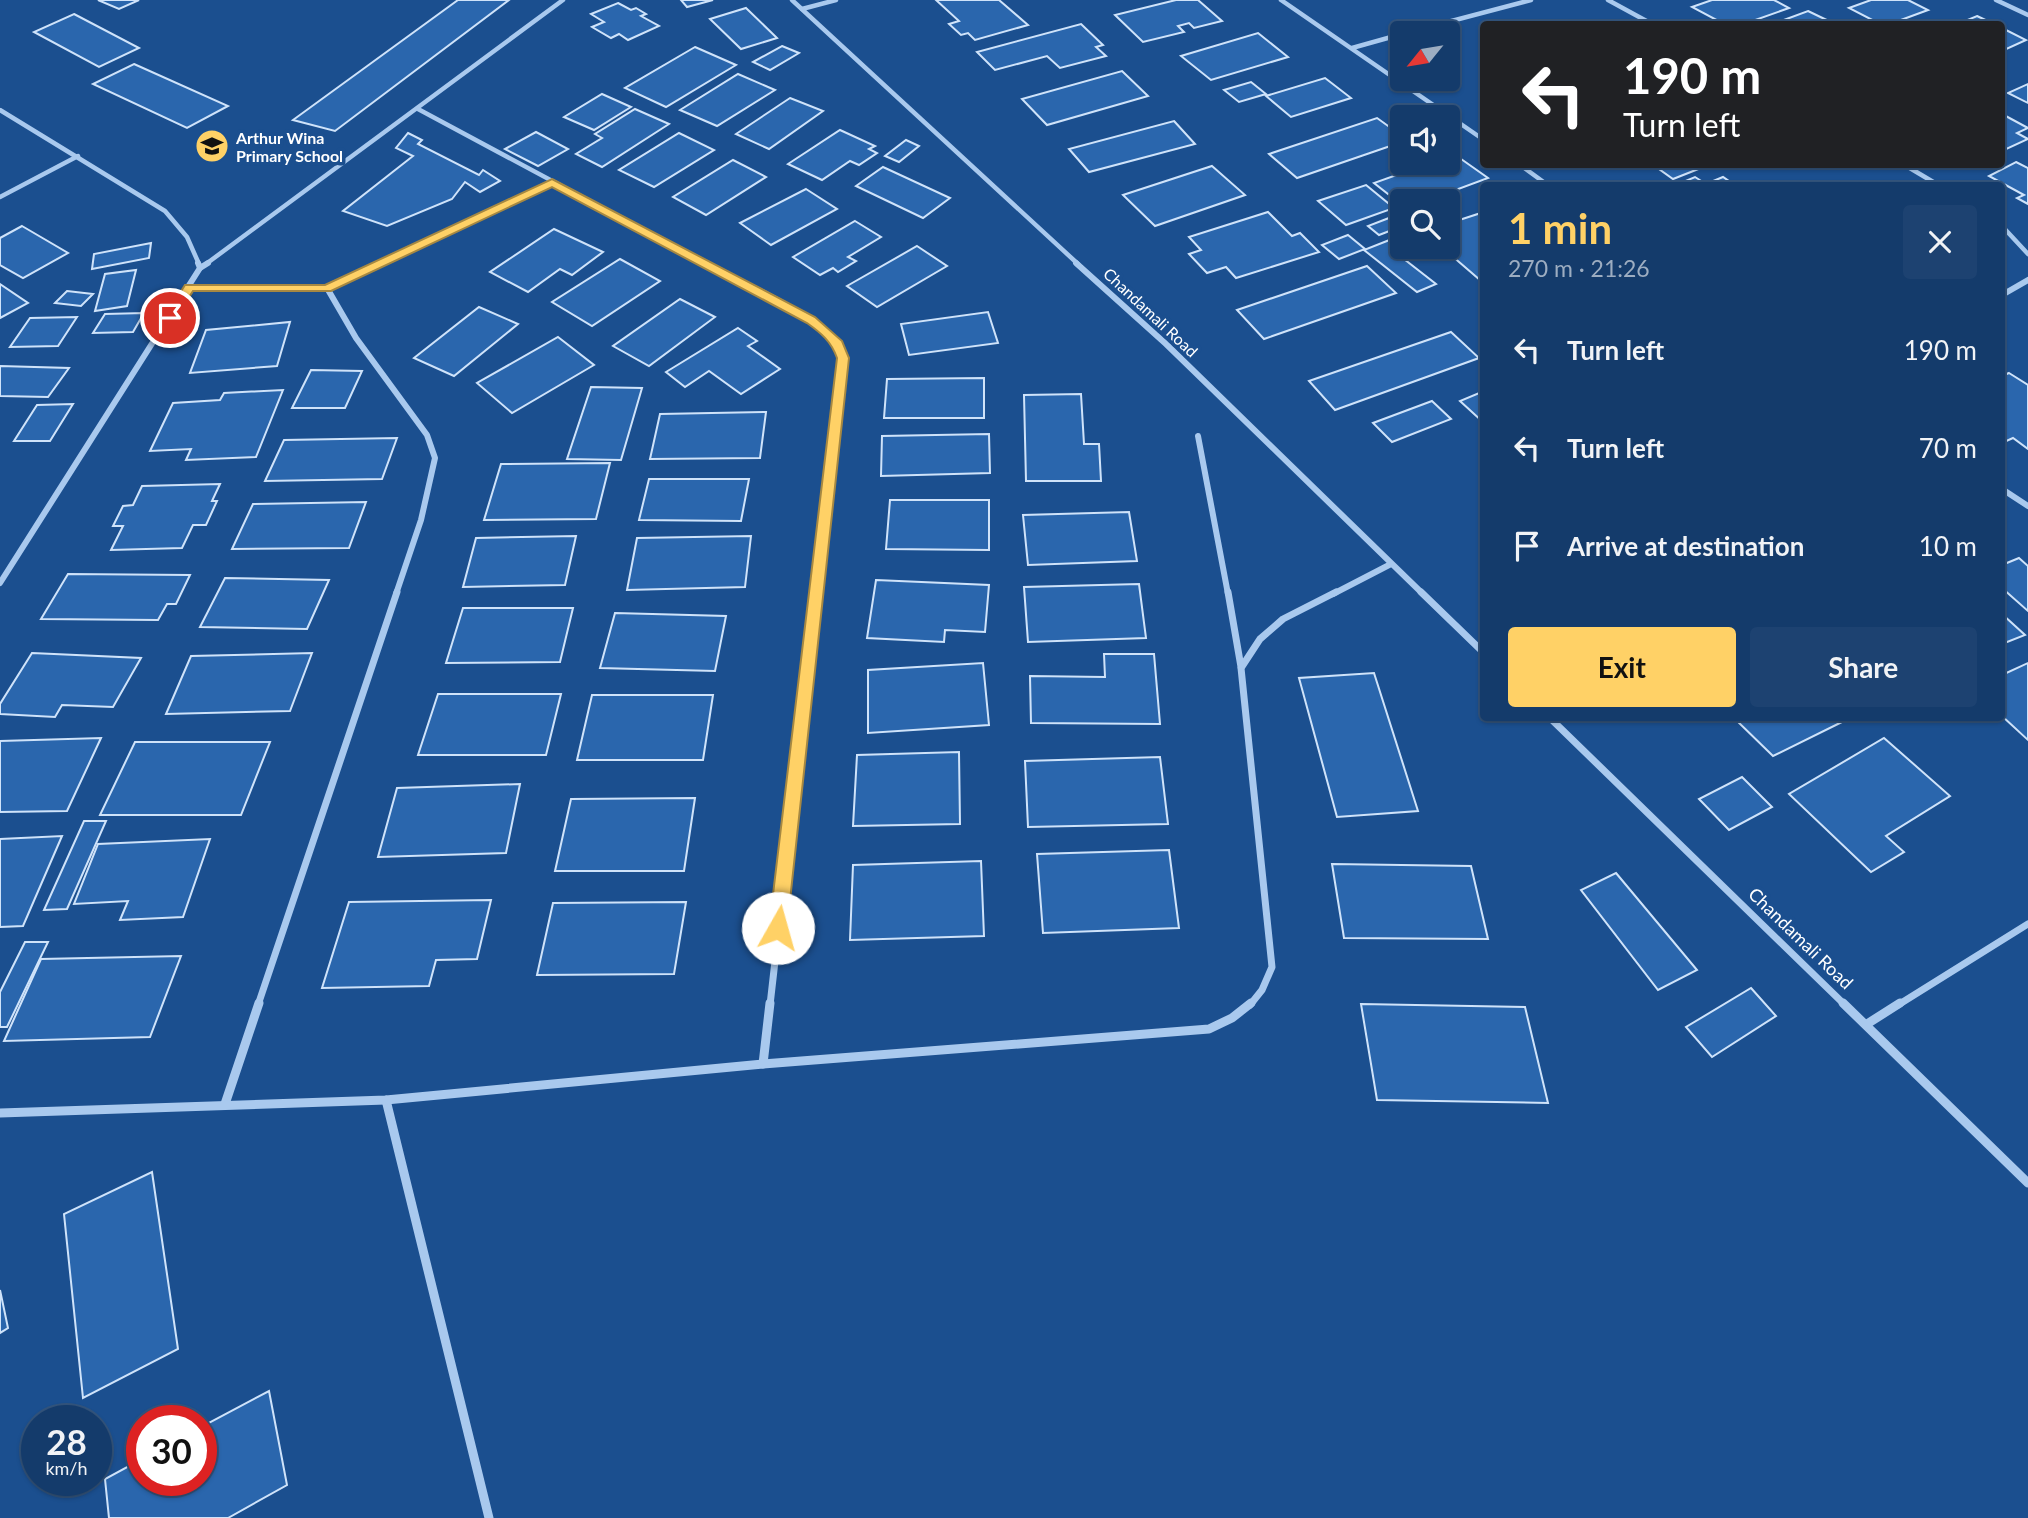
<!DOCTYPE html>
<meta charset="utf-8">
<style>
body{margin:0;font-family:Lato,sans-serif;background:#1d4271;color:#f1f3f6;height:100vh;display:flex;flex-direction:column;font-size:26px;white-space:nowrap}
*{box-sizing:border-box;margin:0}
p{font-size:23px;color:#9dadc1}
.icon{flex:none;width:38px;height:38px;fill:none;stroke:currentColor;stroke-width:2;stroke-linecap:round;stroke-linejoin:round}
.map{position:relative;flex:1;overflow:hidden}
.drawer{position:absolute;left:1480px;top:182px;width:525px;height:539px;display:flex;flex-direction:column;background:#143b6b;border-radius:7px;box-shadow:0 2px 5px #0004,0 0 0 2px #33557e}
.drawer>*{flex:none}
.guide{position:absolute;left:1480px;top:21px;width:525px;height:147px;border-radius:7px;box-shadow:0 2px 5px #0004,0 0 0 2px #33557e;background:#202124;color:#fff;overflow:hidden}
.needle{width:46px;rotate:240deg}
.tools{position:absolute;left:1390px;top:21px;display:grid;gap:14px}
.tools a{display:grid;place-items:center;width:70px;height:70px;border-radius:7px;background:#143b6b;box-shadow:0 2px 5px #0004,0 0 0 2px #33557e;font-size:35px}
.speed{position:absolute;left:21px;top:1405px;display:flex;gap:14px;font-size:35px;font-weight:700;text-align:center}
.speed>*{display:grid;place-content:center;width:91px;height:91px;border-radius:50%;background:#143b6b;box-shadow:0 2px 5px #0004,0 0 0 2px #33557e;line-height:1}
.speed small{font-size:18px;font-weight:400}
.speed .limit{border:10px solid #d22;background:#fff;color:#111}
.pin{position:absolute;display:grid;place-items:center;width:60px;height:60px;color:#fff;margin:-30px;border:4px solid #fff;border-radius:50%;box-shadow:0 2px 7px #0007}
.me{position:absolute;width:77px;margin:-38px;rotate:7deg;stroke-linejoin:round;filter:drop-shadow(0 0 5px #0008)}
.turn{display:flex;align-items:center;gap:24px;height:147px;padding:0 28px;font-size:32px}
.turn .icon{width:91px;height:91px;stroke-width:2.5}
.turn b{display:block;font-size:49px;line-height:60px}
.round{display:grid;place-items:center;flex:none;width:74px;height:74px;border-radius:7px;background:#1d4271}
.head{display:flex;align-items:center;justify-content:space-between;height:119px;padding:0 28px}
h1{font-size:42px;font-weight:700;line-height:52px;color:#ffd166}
.cta{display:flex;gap:14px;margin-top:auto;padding:14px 28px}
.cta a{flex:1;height:80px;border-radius:7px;background:#ffd166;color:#111;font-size:28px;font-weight:700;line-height:80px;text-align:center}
.cta a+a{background:#1d4271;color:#f1f3f6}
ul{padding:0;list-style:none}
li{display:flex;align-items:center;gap:21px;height:98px;padding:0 28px}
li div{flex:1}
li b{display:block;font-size:26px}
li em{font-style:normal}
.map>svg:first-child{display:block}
.building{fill:#2a66ad;stroke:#cfe3fa;stroke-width:2}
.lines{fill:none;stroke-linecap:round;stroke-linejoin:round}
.street-far3{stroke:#a9c9ee;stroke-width:4.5}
.street-far2{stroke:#a9c9ee;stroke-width:6}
.street-far1{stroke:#a9c9ee;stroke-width:7}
.street{stroke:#a9c9ee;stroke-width:9}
.route{fill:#ffd166;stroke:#a68842;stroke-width:2}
.labels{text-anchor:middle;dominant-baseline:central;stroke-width:7;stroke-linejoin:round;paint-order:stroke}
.far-poi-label{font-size:16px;font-weight:bold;fill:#fff;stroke:#1b4f8f;text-anchor:start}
.far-street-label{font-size:16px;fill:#fff;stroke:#1b4f8f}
.street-label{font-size:18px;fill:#fff;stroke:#1b4f8f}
</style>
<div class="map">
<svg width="2028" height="1518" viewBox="0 0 2028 1518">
<rect width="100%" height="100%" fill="#1b4f8f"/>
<!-- building -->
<g class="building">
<polygon points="98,0 139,0 119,9"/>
<polygon points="458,0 509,0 335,131 293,120"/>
<polygon points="681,0 713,0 687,7"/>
<polygon points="936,0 999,0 1028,25 975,40 968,33 961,35 949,24 959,21"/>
<polygon points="1176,0 1198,0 1222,21 1194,28 1189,23 1178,26 1184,32 1143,42 1115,15"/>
<polygon points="1712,0 1774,0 1789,8 1744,24 1724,24 1692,7"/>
<polygon points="1871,0 1908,0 1928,10 1890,24 1880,24 1849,8"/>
<polygon points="618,3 631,10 636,8 646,14 641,16 659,26 628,40 619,34 611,38 592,27 604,22 591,14"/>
<polygon points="746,8 777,38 741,49 710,19"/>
<polygon points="1808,11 1835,24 1773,24"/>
<polygon points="74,14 139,48 99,67 34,32"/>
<polygon points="1977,16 1994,24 1958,24"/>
<polygon points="1081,24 1103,45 1096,47 1106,56 1060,68 1047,56 995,70 977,52"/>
<polygon points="2002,28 2026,40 2002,51"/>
<polygon points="1258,33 1288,57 1211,80 1181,56"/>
<polygon points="782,46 799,53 770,70 753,62"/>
<polygon points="695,47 736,65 666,107 625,88"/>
<polygon points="134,64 228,106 187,128 93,84"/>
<polygon points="1122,71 1148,96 1047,125 1022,99"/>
<polygon points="738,74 775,90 717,126 680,110"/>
<polygon points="1325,78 1351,98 1291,117 1266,96"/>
<polygon points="1251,82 1266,94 1239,102 1224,90"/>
<polygon points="2028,84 2028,103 2008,93"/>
<polygon points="602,94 631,107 594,130 564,117"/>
<polygon points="790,98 823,111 769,149 736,134"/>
<polygon points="635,109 669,124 602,167 576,154 602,138 595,134"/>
<polygon points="2002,114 2028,128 2017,133 2028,139 2002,151"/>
<polygon points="1377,118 1402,136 1402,142 1297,178 1269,154"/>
<polygon points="1174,121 1195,144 1089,172 1069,149"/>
<polygon points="840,130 875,146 869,149 877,153 859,165 850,161 822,180 788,164"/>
<polygon points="536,132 568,149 538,166 505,149"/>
<polygon points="408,133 422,140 418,144 479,175 483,170 500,181 480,192 465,182 452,199 387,226 343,211 413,156 396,148"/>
<polygon points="679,133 714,150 654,187 619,170"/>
<polygon points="906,140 919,146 899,162 885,156"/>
<polygon points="1454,154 1488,178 1426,201 1402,201 1402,205 1374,183 1430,163 1447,163 1447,156"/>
<polygon points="733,160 766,177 706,215 673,197"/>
<polygon points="2016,162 2028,168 2028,204 2017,198 2024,195 1989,176"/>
<polygon points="1652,164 1711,164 1673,179"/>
<polygon points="1212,166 1245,195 1155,226 1123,195"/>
<polygon points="883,167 950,198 923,218 856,186"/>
<polygon points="1695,177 1706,184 1723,177 1736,186 1676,185"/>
<polygon points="1366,185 1394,208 1346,225 1318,201"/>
<polygon points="806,189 837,209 771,245 740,223"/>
<polygon points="1268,212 1292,236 1300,233 1319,252 1236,278 1226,267 1207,273 1189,254 1201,250 1189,237"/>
<polygon points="1484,212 1484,278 1480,280 1444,249 1455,246 1447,239 1447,224"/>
<polygon points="1389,218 1400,227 1379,235 1368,226"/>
<polygon points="855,221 881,237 848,257 856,261 838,272 833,268 820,275 793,257"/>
<polygon points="22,226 68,253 23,278 0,265 0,238"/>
<polygon points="554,229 603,252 572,275 560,269 528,292 490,272"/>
<polygon points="1348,235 1365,249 1339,259 1322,245"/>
<polygon points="1392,239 1402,247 1415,247 1422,252 1404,259 1436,284 1417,292 1364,250"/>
<polygon points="151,243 149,258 92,269 94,254"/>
<polygon points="917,246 947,266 877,307 847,286"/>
<polygon points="620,259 660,281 592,326 552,302"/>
<polygon points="1367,266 1396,293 1264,339 1237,310"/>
<polygon points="136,270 127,306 95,311 105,274"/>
<polygon points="0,284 28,303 0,318"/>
<polygon points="67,291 93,294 81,306 55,303"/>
<polygon points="680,299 715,317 649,366 613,346"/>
<polygon points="479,307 518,324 454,376 414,358"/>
<polygon points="988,312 998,343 909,355 901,324"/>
<polygon points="144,313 133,332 93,333 105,314"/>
<polygon points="77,317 58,346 10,347 30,318"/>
<polygon points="290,322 277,366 190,373 206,330"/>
<polygon points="738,328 757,341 748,346 780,369 741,394 709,371 685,387 666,372"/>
<polygon points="1451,332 1479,358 1335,410 1309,381"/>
<polygon points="558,337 594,365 512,413 477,383"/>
<polygon points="0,366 69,368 48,397 0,396"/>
<polygon points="311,370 362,371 345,408 292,408"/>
<polygon points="2009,373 2028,385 2028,449 2013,438 2002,443 2002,376"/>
<polygon points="984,378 984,418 884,418 887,379"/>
<polygon points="591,387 642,388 621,460 567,459"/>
<polygon points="283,390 256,457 186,460 191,449 150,451 173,403 220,400 224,393"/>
<polygon points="1484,391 1484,423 1460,401"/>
<polygon points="1081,394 1084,444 1099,444 1101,481 1026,481 1024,395"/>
<polygon points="1432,401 1451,419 1392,442 1373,423"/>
<polygon points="73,404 50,441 14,441 37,405"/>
<polygon points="766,412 760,458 650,459 660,414"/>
<polygon points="989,434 990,473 881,476 882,436"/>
<polygon points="397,438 382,479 265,481 284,440"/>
<polygon points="610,463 596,519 484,520 501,464"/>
<polygon points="649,479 749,479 741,521 639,520"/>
<polygon points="220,484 212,501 217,501 206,525 193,525 182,548 111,550 123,526 113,526 123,506 133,505 142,486"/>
<polygon points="890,500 989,500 989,550 886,549"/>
<polygon points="366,502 349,548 232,549 253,504"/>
<polygon points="1129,512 1137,561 1028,565 1023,515"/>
<polygon points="576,536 565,585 463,587 476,538"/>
<polygon points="751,536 745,587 627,590 637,538"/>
<polygon points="2019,558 2028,566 2028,611 2002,588 2002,565"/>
<polygon points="68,574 190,575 176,604 167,604 158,620 41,619"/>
<polygon points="225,578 329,580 307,629 200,627"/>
<polygon points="876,580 989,585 985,632 945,630 944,642 867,638"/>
<polygon points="1139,584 1146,638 1028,642 1024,587"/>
<polygon points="463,608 573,608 560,662 446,663"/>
<polygon points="615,613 726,616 715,671 600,668"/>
<polygon points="2002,614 2025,635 2002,644"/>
<polygon points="32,653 141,658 113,707 62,705 55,717 0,714 0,704"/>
<polygon points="312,653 290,711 166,714 191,656"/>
<polygon points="1104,654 1154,654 1160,724 1031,723 1030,676 1105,677"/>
<polygon points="983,663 989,725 868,733 868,670"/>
<polygon points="2028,663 2028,740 2002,716 2002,675"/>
<polygon points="1374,673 1418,811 1337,817 1299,678"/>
<polygon points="438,694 561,694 546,755 418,755"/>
<polygon points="592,695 713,695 703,760 577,760"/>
<polygon points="1734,718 1850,718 1773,756"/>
<polygon points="101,738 67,811 0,812 0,741"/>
<polygon points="1884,738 1950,796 1886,836 1904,852 1871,872 1789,794"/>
<polygon points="135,742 270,742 241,815 100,815"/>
<polygon points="959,752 960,824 853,826 857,755"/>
<polygon points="1160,757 1168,824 1028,827 1025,761"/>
<polygon points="1742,777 1772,807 1729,830 1699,799"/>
<polygon points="520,784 506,853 378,857 397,788"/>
<polygon points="695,798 684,871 555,871 571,799"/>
<polygon points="84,821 106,821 67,909 44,910"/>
<polygon points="62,836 23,926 0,927 0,839"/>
<polygon points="210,839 183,917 120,920 128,901 74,904 98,844"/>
<polygon points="1169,850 1179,928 1043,933 1037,854"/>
<polygon points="981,861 984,936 850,940 853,865"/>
<polygon points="1332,864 1471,866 1488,939 1344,938"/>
<polygon points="1616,873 1697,970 1658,990 1581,890"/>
<polygon points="491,900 477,959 436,960 429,986 322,988 349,902"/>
<polygon points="686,902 674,974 537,975 553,903"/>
<polygon points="25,942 48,942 7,1027 0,1027 0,992"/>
<polygon points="181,956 150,1037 4,1041 41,959"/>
<polygon points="1751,988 1776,1016 1712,1057 1686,1027"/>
<polygon points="1361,1004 1525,1007 1548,1103 1377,1100"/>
<polygon points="152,1172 178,1349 83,1398 64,1214"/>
<polygon points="0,1290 8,1328 0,1333"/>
<polygon points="269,1391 287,1485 228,1518 109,1518 105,1479 142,1459 142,1480 201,1480 201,1427"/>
</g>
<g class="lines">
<!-- street-far3 -->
<g class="street-far3">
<polyline points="792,0 1078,264"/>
<polyline points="1281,0 1484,140"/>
<polyline points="1608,0 1652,24"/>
<polyline points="1996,0 2028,15"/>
<polyline points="802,9 836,0"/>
<polyline points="1406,33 1531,0"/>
<polyline points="1352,48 1402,34"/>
<polyline points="418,109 707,264"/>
<polyline points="0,110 165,211 187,237 199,264"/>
<polyline points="1519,164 1549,186"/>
<polyline points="1903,164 1940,186"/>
<polyline points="0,197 78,156"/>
<polyline points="2002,226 2028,254"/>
<polyline points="206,264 563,0"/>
<polyline points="378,264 552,183"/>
</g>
<!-- street-far2 -->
<g class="street-far2">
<path d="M704,263C742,283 829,318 843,358L816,594"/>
<polyline points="1076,263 1166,344 1423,594"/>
<polyline points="200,268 208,263"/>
<polyline points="189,287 327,288 356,338 427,435 435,458 421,520 396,594"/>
<polyline points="327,288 381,263"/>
<polyline points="2002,295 2028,280"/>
<polyline points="1198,436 1228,594"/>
<polyline points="2002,489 2028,506"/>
<polyline points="0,583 200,268 198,263"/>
<polyline points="1333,594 1391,564"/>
</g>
<!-- street-far1 -->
<g class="street-far1">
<polyline points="1228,592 1241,667"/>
<polyline points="1421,592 1484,653"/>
<polyline points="1550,718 1845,1005"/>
<polyline points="258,1005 397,592"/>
<polyline points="770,1005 817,592"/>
<polyline points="1250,1005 1262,990 1272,967 1241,668 1260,639 1283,619 1336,592"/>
<polyline points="1898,1005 2028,924"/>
</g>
<!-- street -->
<g class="street">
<polyline points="1843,1003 2028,1183"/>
<polyline points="1867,1024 1900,1003"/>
<polyline points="763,1064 770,1003"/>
<polyline points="386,1100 489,1518"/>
<polyline points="225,1104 259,1003"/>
<polyline points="0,1113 386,1100 763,1064 1209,1029 1232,1018 1251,1003"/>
</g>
</g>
<!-- route -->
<path class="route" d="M552,179L815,317L842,341L849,358L787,928L784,934L778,936L772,934L769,928L837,358C831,341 821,333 807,323L552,187L331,291H193L174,321H166L164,318L185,285H325Z"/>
<!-- icons -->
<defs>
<symbol id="school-disc" viewBox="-11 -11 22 22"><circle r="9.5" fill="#ffd166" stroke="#1b4f8f"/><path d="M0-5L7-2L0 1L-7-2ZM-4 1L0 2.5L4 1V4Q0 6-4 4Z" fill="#111"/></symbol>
</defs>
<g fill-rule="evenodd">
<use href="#school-disc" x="193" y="127" width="38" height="38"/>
</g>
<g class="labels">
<!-- far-poi labels -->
<g class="far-poi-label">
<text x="236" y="137">Arthur Wina<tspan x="236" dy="18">Primary School</tspan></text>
</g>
<!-- far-street labels -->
<g class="far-street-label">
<text transform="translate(1151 312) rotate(43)">Chandamali Road</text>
</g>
<!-- street labels -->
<g class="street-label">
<text transform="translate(1801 938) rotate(44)">Chandamali Road</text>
</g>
</g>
</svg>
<div class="tools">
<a><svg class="needle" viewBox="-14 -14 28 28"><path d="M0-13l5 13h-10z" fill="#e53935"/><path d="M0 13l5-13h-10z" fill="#9dadc1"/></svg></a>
<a><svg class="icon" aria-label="sound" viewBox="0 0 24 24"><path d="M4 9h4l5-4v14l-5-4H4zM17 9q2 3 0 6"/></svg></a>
<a><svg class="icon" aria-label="search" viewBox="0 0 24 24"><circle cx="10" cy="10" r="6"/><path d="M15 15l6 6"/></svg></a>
</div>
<div class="speed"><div>28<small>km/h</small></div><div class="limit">30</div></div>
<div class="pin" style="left:170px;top:318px;background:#d93025"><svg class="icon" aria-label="arrive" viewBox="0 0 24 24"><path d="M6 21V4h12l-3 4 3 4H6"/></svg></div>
<svg class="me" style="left:778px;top:928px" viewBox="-20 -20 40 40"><circle r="19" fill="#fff"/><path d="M0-13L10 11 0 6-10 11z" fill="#ffd166"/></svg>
<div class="guide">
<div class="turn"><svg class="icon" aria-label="left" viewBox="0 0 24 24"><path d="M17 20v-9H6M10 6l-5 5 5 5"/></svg><div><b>190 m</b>Turn left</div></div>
</div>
<section class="drawer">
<div class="head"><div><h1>1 min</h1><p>270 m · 21:26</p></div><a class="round"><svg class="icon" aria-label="close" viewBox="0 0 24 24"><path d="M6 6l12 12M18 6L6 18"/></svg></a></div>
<ul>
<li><svg class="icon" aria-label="left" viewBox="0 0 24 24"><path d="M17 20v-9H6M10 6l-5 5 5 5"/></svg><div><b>Turn left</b></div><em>190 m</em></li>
<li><svg class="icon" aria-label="left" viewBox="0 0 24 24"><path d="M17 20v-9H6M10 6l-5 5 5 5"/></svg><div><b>Turn left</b></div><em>70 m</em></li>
<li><svg class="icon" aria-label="arrive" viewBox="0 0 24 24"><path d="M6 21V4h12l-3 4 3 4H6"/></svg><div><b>Arrive at destination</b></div><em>10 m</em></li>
</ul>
<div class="cta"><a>Exit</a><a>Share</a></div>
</section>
</div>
